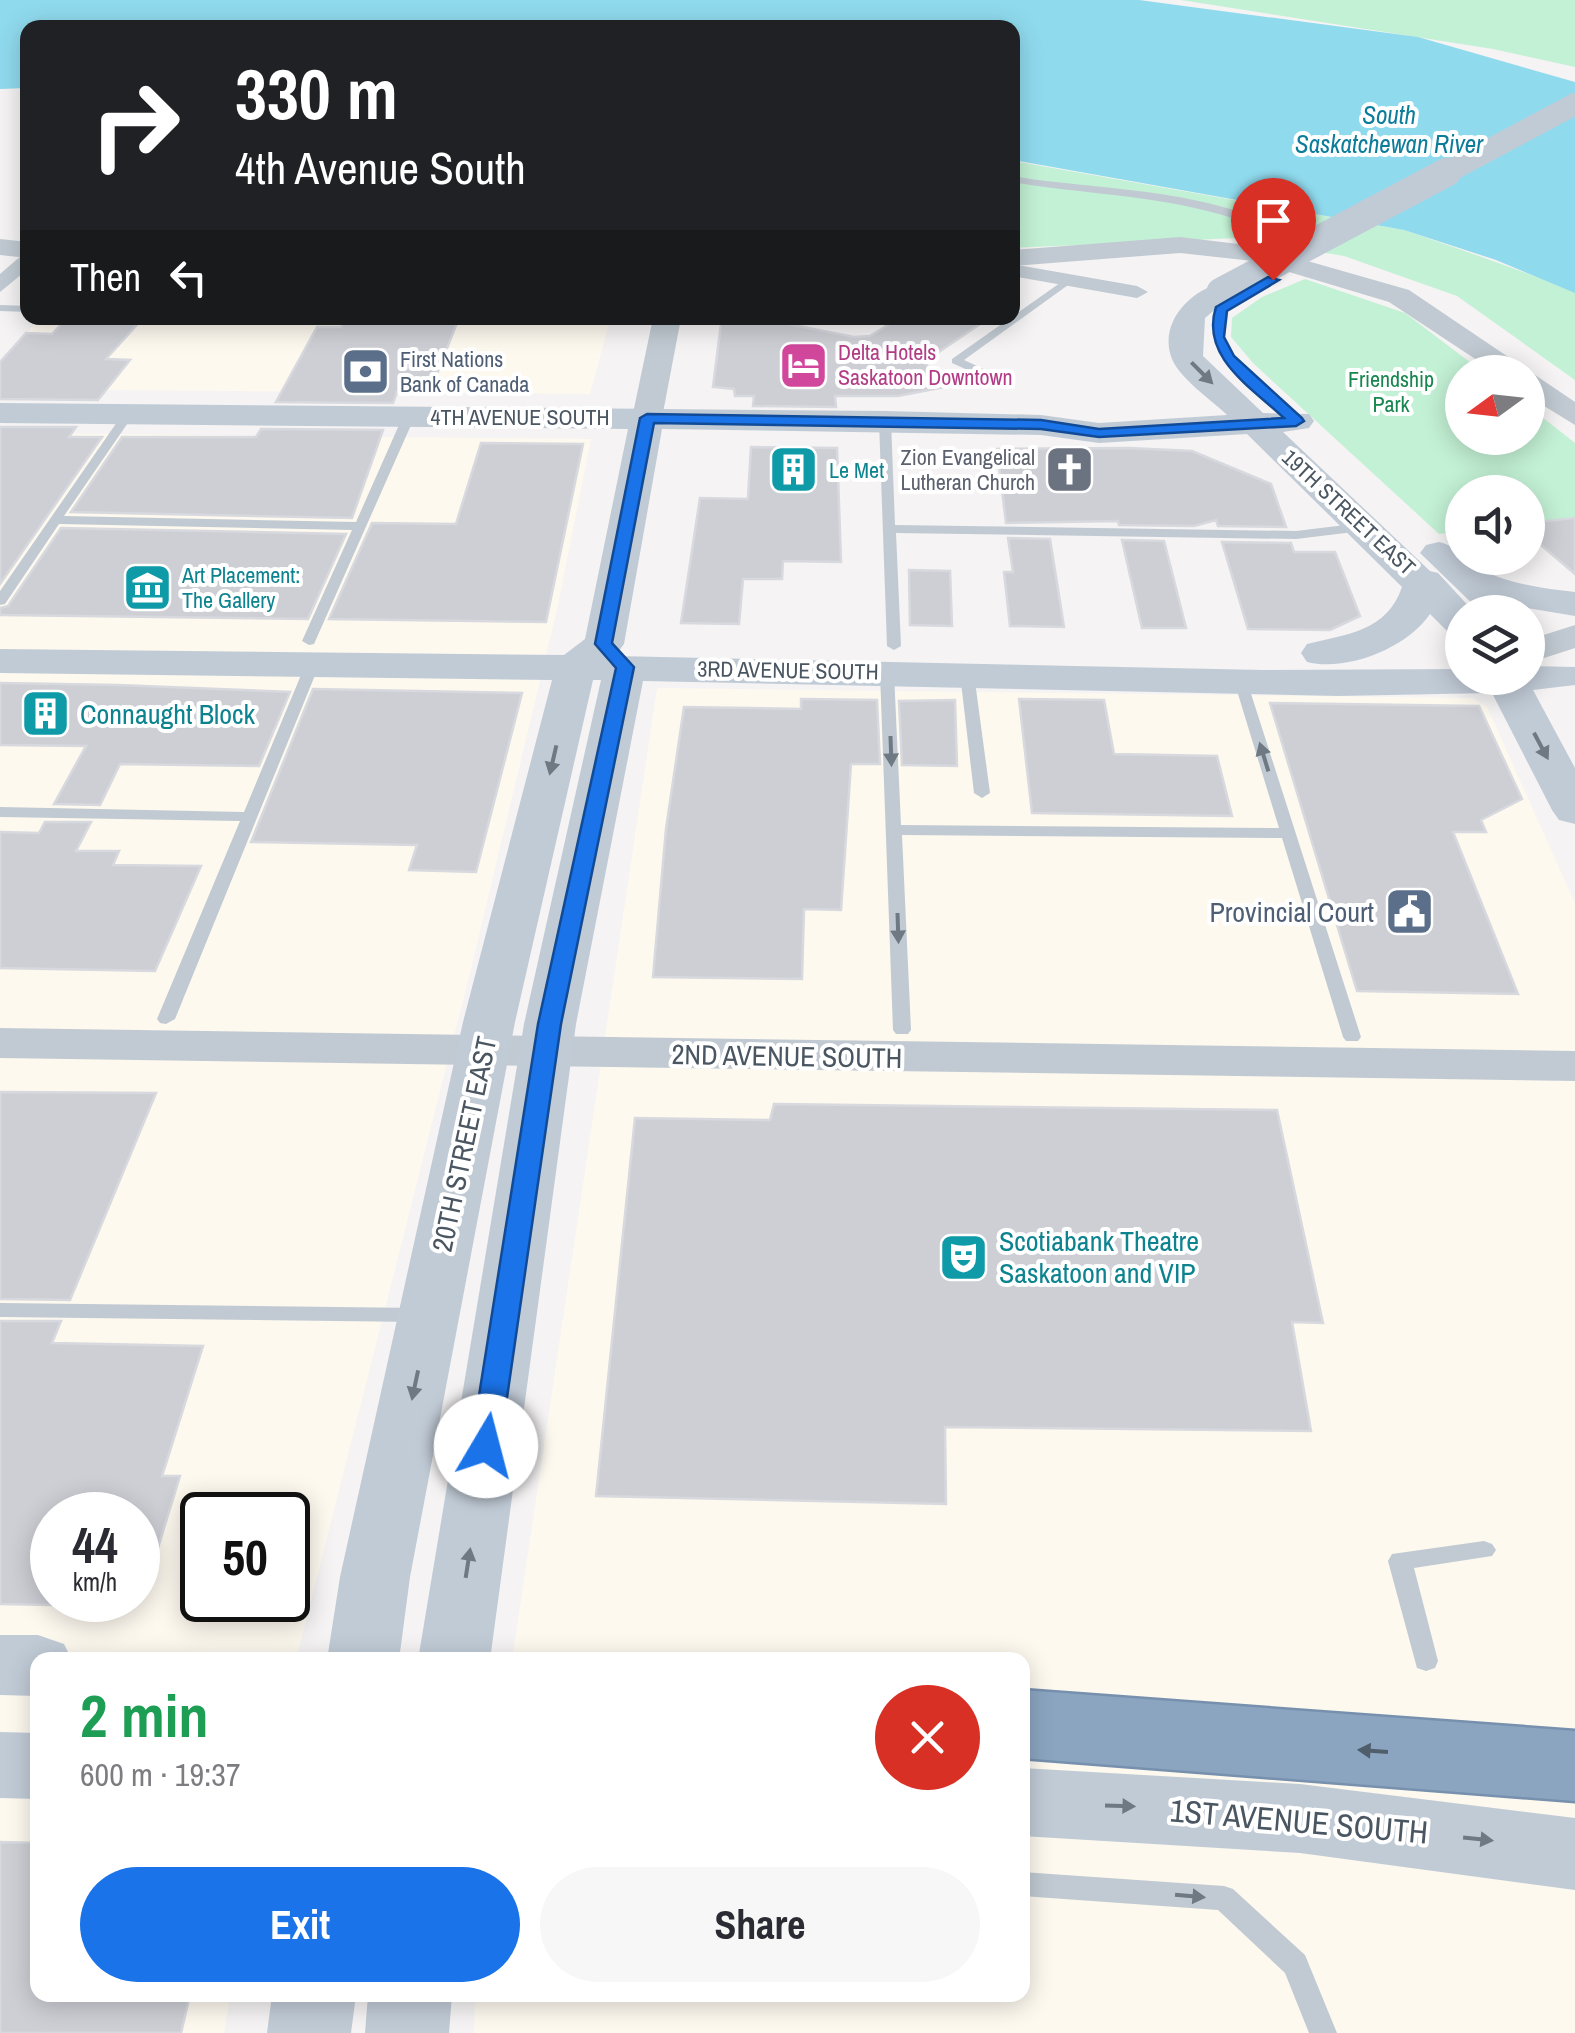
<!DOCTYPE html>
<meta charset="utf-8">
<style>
body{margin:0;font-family:"Archivo Narrow",sans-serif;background:#f7f7f7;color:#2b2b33;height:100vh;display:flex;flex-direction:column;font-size:38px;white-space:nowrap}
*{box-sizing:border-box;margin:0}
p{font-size:32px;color:#7c7c81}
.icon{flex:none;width:55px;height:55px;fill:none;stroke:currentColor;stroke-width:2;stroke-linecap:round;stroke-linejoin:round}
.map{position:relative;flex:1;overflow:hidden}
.side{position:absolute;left:30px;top:1652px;width:1000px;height:350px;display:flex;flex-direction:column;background:#fff;border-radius:20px;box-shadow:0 5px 25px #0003}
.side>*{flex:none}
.banner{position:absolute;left:20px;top:20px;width:1000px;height:305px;border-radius:20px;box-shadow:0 5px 25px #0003;background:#202124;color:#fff;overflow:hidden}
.needle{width:65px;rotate:255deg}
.tools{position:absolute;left:1445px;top:355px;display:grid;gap:20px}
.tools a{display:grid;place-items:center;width:100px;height:100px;border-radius:50%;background:#fff;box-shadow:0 5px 25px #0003;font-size:50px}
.speed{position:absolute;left:30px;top:1492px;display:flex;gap:20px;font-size:50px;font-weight:700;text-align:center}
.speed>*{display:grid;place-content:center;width:130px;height:130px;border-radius:50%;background:#fff;box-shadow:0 5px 25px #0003;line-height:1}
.speed small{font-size:25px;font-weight:400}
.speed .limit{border:5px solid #111;border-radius:15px;background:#fff;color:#111}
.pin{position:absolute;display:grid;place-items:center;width:85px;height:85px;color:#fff;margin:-102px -42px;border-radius:50% 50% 50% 0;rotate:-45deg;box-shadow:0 0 10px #0007}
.pin .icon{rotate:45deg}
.me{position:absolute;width:110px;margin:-55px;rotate:8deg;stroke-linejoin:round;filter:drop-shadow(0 0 8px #0008)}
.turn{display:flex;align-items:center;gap:35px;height:210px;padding:0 50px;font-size:45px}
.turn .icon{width:130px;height:130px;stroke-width:2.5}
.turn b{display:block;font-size:70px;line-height:85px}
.then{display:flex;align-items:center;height:95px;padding:0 50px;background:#0003;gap:20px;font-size:38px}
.round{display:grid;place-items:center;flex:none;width:105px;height:105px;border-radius:52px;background:#f7f7f7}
.headline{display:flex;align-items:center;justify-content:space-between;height:170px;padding:0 50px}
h1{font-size:60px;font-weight:800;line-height:75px;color:#1e9e55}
.cta{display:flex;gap:20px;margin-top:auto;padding:20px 50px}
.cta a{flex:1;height:115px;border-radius:60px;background:#1a73e8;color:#fff;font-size:40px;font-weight:800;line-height:115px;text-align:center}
.cta a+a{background:#f7f7f7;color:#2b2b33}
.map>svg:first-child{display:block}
.commercial{fill:#fdf9ef;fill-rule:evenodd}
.green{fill:#c3f1d5}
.water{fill:#90daee}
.building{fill:#cdcfd5;stroke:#d7d9de;stroke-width:2.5}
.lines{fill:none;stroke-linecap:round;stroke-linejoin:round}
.motorway-casing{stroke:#7690ad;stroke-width:5}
.service{fill:#c1cad2;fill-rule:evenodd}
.minor{fill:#c1cad2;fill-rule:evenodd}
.tertiary{fill:#c1cad2;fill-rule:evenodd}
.secondary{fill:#c1cbd6;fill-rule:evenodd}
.motorway{fill:#8ba5c1;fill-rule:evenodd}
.secondary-bridge-far1{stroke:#c1cbd6;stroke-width:22}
.secondary-bridge{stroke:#c1cbd6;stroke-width:29}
.oneway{fill:#6e7984}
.oneway2{fill:#6e7983}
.oneway3{fill:#505e6b}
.route{fill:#1a73e8;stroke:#114b97;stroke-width:2.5}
.labels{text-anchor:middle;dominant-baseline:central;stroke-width:8;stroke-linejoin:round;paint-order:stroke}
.far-hotel-label{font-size:22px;fill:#b23c85;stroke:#fff;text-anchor:start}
.far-service-label{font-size:22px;fill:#4e5e75;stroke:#fff;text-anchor:start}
.far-park-label{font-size:22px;fill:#17864f;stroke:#fff}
.far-street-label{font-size:22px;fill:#4a5661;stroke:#fff}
.far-worship-label{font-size:22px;fill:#5b616d;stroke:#fff;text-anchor:end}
.far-culture-label{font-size:22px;fill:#0d838f;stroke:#fff;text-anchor:start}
.far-water-label{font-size:25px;font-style:italic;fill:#0c7c9b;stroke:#fff}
.culture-label{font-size:28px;fill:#0d838f;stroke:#fff;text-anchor:start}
.service-label{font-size:28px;fill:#4e5e75;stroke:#fff;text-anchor:end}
.street-label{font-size:28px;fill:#4a5661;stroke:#fff}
.near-street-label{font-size:32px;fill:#4a5661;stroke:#fff}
</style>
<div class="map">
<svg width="1575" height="2033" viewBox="0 0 1575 2033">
<rect width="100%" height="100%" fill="#f5f3f3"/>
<!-- commercial -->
<g class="commercial">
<polygon points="40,318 509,318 610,320 590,394 0,389 0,362"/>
<path d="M0,433L591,439L556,614L470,973L296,1660H38V1995H230L224,2033H0ZM52,1515H138V1600H52ZM202,1515H288V1600H202Z"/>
<polygon points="657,688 1472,698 1487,707 1575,903 1575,2033 474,2033 475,1995 1022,1995 1022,1660 512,1660"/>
</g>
<!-- green -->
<g class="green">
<polygon points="1181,0 1575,0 1575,67 1493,49"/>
<path d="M1013,161L1404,230C1462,250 1518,269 1575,292V380L1457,296L1344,256L1238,238L1013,248Z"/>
<polygon points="1305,279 1405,313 1483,372 1462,372 1462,438 1528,438 1528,406 1575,443 1575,517 1528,523 1528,492 1462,492 1462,531 1439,534 1253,363 1231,337 1232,318 1262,297"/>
</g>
<!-- water -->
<polygon class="water" points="0,0 1139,0 1418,37 1575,82 1575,293 1496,260 1404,230 1013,160 1012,28 28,28 27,88 0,89"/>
<!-- building -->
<g class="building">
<polygon points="67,318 143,318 106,359 130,360 98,400 0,399 0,362 26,333 52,334"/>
<polygon points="899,318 989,318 924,362 945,387 898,396 835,396 836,407 753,406 754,396 735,396 734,389 713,387 721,324 788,324 854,337 870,336"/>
<polygon points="345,319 458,320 430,392 397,392 393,403 276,402 317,327 341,327"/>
<polygon points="0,427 76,427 69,437 102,437 0,584"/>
<polygon points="261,429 383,430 352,518 71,512 122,437 256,437"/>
<polygon points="481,443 583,444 546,622 329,619 372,523 456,524"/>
<polygon points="751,447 837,448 841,562 783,561 782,579 743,579 739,624 681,623 700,498 748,499"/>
<polygon points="1129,448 1192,451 1271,484 1286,527 1218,526 1216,520 1194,526 1119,525 1118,521 1006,523 997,449"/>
<polygon points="1575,518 1575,574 1528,534 1528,523"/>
<polygon points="61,528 346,534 308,619 0,615 0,608 8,606"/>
<polygon points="1008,538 1050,539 1064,627 1010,626 1004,572 1013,572"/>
<polygon points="1122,540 1164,541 1186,628 1142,628"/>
<polygon points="1222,542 1291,543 1294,552 1335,552 1360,616 1330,630 1248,629"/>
<polygon points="909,570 950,571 952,626 910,625"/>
<polygon points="0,683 118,685 290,692 259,766 120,764 100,805 54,804 86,746 0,745"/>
<polygon points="313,689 522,693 476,872 409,870 417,845 251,842"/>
<polygon points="801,699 877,700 880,764 851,764 841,910 804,909 802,979 653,977 666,829 684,707 801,709"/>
<polygon points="1019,699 1104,700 1114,754 1217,756 1232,816 1032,813"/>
<polygon points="955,700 957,766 902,765 899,701"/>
<polygon points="1270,703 1479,706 1522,799 1481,820 1486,832 1453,832 1518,994 1357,991"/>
<polygon points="45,822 91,822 76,851 119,851 113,865 201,866 155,971 0,968 0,832 39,833"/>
<polygon points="0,1092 156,1093 70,1300 0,1299"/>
<polygon points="774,1104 1277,1110 1323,1323 1292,1322 1311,1431 945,1427 946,1504 596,1496 635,1118 770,1120"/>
<polygon points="0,1321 61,1321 52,1343 203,1346 162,1476 180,1476 146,1587 138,1586 138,1515 52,1515 52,1605 0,1604"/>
<polygon points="0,1842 38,1843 38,1995 190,1995 181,2033 0,2033"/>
</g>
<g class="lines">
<defs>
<polygon id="motorway" points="1022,1690 1575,1731 1575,1801 1022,1758"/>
</defs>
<!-- motorway casing -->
<use href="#motorway" class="motorway-casing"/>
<!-- service -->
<g class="service">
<path d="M1012,176C1094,190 1219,188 1287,235L1255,257L1250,254L1252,252L1275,235C1193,195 1101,197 1012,182Z"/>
<polygon points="1067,278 1075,280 964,360 1009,381 1009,385 1001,385 952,363 952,359"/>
<polygon points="0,305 28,306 28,312 0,311"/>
<path d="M641,318H672C665,323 648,323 641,318Z"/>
<polygon points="124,412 134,414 64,516 356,522 403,416 413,414 415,416 314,644 309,645 302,641 352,530 59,524 5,604 0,605 0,591"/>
<polygon points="885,418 891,421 895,525 1296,531 1362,523 1368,527 1362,531 1296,539 896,533 901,646 894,650 887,646 879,421"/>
<polygon points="313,659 320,663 175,1019 166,1024 160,1023 157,1019 240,821 0,817 0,807 244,812 306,663"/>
<polygon points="887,669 894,673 901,825 1279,828 1234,681 1241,677 1246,678 1361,1037 1358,1041 1346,1041 1343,1037 1282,838 902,835 911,1030 908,1034 896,1034 893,1030 880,673"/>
<polygon points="967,670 974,674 990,793 982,798 974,793 960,674"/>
<polygon points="0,1303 419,1308 426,1310 429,1315 426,1320 419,1322 0,1317"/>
<polygon points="1484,1541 1492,1544 1496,1550 1492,1556 1414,1568 1438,1661 1435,1668 1426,1671 1417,1668 1388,1561 1392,1554"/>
<polygon points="1022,1872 1224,1886 1233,1889 1305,1955 1337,2033 1309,2033 1285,1973 1218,1910 1022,1896"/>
</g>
<!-- minor -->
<g class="minor">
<polygon points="28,250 28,269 0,292 0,274"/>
<polygon points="1012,264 1137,286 1148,292 1137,298 1012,276"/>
</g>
<!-- tertiary -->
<g class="tertiary">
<polygon points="1180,237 1255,246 1409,290 1575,402 1575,425 1528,396 1528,372 1495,372 1389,302 1253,261 1180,253 1012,266 1012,250"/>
<polygon points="0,239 28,242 28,258 0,255"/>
<polygon points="653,318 681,318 662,418 647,427 632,418"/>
<polygon points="1575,625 1575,648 1541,659 1528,655 1528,640"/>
<polygon points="0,1028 1575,1051 1575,1081 0,1058"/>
</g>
<!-- secondary -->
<g class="secondary">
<path d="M1221,283L1236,292L1205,318L1203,356L1263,413L1309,414L1314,421L1309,428L1283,432L1430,571L1438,573L1474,612H1462V635L1448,632L1430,614C1407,648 1347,672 1307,662L1301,653L1307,644C1348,634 1387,631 1402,587L1247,434L1099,443L1041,435L662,429L624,644L615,656L1263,670L1462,669V678H1528V666L1575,667V685L1533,690L1575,768V824L1559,820L1552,810L1492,693L1338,696L643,681L576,1024L490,1660H418L524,1024L601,680H593L515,1022L410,1577L399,1660H327L340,1577L463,1022L552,680L0,673V649L564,655L585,639L628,429L0,423V403L885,411L1041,415L1099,423L1227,415C1212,400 1180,379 1172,359C1158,324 1189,291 1221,283Z"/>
<path d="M1439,542C1460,547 1464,562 1482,570C1510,584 1545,589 1575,592V616L1521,607L1524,612H1481L1420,553L1426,545Z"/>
<polygon points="0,1635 38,1635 64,1644 72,1660 38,1660 38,1696 0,1695"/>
<polygon points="0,1732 38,1733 38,1799 0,1798"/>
<polygon points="1022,1768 1300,1784 1575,1818 1575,1890 1300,1853 1022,1836"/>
<polygon points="272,1995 356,1995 351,2033 267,2033"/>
<polygon points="368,1995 452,1995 449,2033 365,2033"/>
</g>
<!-- motorway -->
<use href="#motorway" class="motorway"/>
<!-- secondary-bridge-far1 -->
<polyline class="secondary-bridge-far1" points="1442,175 1575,104"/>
<!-- secondary-bridge -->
<polyline class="secondary-bridge" points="1221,292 1447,172"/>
</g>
<!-- one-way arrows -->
<defs><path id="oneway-solid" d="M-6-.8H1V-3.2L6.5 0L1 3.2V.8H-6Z" transform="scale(2.5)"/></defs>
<g class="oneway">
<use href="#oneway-solid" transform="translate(1202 373) rotate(45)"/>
<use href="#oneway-solid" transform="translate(1541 746) rotate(62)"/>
<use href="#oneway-solid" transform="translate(553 760) rotate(103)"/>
<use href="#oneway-solid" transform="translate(415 1385) rotate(102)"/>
<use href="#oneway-solid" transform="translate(468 1563) rotate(-81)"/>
<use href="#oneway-solid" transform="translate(1120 1806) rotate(2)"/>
<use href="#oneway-solid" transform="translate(1478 1839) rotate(6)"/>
</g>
<g class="oneway2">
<use href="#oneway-solid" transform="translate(891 751) rotate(88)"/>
<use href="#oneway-solid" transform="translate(1264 757) rotate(-107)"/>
<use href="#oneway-solid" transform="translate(898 928) rotate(88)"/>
<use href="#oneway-solid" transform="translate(1190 1896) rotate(5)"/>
</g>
<use class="oneway3" href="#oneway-solid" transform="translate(1373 1751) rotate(-176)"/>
<!-- route -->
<path class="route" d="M1268,277L1279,280L1227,311L1224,337L1234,356L1302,418L1304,421L1296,426L1099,437L1041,429L654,423L612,643L634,667L561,1024L500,1446L496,1453H476L471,1446L538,1024L616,668L595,644L640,418L647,414L1041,420L1099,429L1284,418C1251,387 1200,357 1216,307Z"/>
<!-- icons -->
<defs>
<symbol id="hotel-square" viewBox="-11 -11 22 22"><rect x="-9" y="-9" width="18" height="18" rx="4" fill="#d1479c" stroke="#fff"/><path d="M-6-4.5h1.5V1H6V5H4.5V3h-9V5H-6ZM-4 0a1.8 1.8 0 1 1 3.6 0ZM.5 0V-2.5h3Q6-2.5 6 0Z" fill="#fff"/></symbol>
<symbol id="bank-square" viewBox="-11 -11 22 22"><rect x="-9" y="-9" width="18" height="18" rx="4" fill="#5c6f8a" stroke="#fff"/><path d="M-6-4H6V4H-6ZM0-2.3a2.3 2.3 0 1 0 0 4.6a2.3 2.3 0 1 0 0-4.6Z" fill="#fff"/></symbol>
<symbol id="building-square" viewBox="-11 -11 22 22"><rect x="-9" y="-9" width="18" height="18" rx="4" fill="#0f9aa8" stroke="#fff"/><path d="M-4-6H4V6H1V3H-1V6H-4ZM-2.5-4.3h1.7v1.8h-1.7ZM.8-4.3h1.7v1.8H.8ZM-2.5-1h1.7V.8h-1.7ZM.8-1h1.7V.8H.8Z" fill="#fff"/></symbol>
<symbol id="church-square" viewBox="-11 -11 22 22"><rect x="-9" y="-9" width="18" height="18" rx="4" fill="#6b7280" stroke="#fff"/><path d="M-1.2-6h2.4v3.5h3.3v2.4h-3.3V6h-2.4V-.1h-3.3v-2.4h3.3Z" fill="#fff"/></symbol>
<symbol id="museum-square" viewBox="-11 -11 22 22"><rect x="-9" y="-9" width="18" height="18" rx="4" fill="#0f9aa8" stroke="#fff"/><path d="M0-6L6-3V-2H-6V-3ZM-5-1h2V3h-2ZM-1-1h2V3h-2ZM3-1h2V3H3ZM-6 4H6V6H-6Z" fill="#fff"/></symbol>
<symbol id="civic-square" viewBox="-11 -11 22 22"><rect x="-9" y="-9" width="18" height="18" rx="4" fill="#5c6f8a" stroke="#fff"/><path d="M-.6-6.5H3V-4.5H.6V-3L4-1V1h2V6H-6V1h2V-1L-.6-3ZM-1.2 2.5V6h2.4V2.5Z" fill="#fff"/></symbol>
<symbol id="theatre-square" viewBox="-11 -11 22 22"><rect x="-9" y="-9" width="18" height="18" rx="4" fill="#0f9aa8" stroke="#fff"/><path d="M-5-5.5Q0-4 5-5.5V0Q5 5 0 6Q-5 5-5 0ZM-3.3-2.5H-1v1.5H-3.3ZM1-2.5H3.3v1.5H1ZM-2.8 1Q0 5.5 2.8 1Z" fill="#fff"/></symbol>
</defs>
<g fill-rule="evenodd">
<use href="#hotel-square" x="776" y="338" width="55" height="55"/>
<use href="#bank-square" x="338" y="344" width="55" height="55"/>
<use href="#building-square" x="766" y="442" width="55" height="55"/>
<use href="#church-square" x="1042" y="442" width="55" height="55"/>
<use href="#museum-square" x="120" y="560" width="55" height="55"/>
<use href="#building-square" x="18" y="686" width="55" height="55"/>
<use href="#civic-square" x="1382" y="884" width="55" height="55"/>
<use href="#theatre-square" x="936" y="1230" width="55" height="55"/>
</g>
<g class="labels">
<!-- far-hotel labels -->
<g class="far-hotel-label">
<text x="838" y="352">Delta Hotels<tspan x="838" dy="25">Saskatoon Downtown</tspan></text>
</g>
<!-- far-service labels -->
<g class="far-service-label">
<text x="400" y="359">First Nations<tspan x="400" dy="25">Bank of Canada</tspan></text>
</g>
<!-- far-park labels -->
<g class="far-park-label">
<text x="1391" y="379">Friendship<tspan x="1391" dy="25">Park</tspan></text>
</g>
<!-- far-street labels -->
<g class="far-street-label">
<text x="520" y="417">4TH AVENUE SOUTH</text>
<text transform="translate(1349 512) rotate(43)">19TH STREET EAST</text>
<text transform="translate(788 670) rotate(1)">3RD AVENUE SOUTH</text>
</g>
<!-- far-worship labels -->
<g class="far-worship-label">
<text x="1035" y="457">Zion Evangelical<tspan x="1035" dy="25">Lutheran Church</tspan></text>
</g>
<!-- far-culture labels -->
<g class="far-culture-label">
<text x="829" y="470">Le Met</text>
<text x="182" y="575">Art Placement:<tspan x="182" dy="25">The Gallery</tspan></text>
</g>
<!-- far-water labels -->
<g class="far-water-label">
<text x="1389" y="115">South<tspan x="1389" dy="29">Saskatchewan River</tspan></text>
</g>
<!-- culture labels -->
<g class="culture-label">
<text x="80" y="714">Connaught Block</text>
<text x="999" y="1241">Scotiabank Theatre<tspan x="999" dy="32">Saskatoon and VIP</tspan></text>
</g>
<!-- service labels -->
<g class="service-label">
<text x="1374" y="912">Provincial Court</text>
</g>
<!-- street labels -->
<g class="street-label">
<text transform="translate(787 1056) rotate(1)">2ND AVENUE SOUTH</text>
<text transform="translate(464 1144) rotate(-78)">20TH STREET EAST</text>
</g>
<!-- near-street labels -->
<g class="near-street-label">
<text transform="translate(1299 1821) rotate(5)">1ST AVENUE SOUTH</text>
</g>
</g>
</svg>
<div class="tools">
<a><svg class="needle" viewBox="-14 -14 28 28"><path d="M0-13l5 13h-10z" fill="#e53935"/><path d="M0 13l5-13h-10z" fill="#7c7c81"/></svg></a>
<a><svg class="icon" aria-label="sound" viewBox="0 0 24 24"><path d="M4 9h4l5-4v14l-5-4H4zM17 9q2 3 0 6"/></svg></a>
<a><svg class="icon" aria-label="layers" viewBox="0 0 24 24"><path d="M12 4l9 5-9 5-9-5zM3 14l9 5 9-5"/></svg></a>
</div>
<div class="speed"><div>44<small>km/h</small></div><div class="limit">50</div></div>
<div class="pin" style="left:1273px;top:280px;background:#d93025"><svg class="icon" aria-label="arrive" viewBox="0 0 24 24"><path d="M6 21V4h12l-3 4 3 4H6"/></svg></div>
<svg class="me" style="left:486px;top:1446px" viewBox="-20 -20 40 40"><circle r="19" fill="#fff"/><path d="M0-13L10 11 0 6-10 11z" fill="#1a73e8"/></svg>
<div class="banner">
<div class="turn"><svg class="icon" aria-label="right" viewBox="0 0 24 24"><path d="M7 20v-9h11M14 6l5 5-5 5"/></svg><div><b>330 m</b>4th Avenue South</div></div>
<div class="then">Then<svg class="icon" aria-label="left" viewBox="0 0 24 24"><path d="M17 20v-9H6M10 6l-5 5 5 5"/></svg></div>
</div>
<section class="side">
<div class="headline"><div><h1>2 min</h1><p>600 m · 19:37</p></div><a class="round" style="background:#d93025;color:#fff"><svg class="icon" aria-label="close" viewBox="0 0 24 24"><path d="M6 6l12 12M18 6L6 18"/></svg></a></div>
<div class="cta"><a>Exit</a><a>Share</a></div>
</section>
</div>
